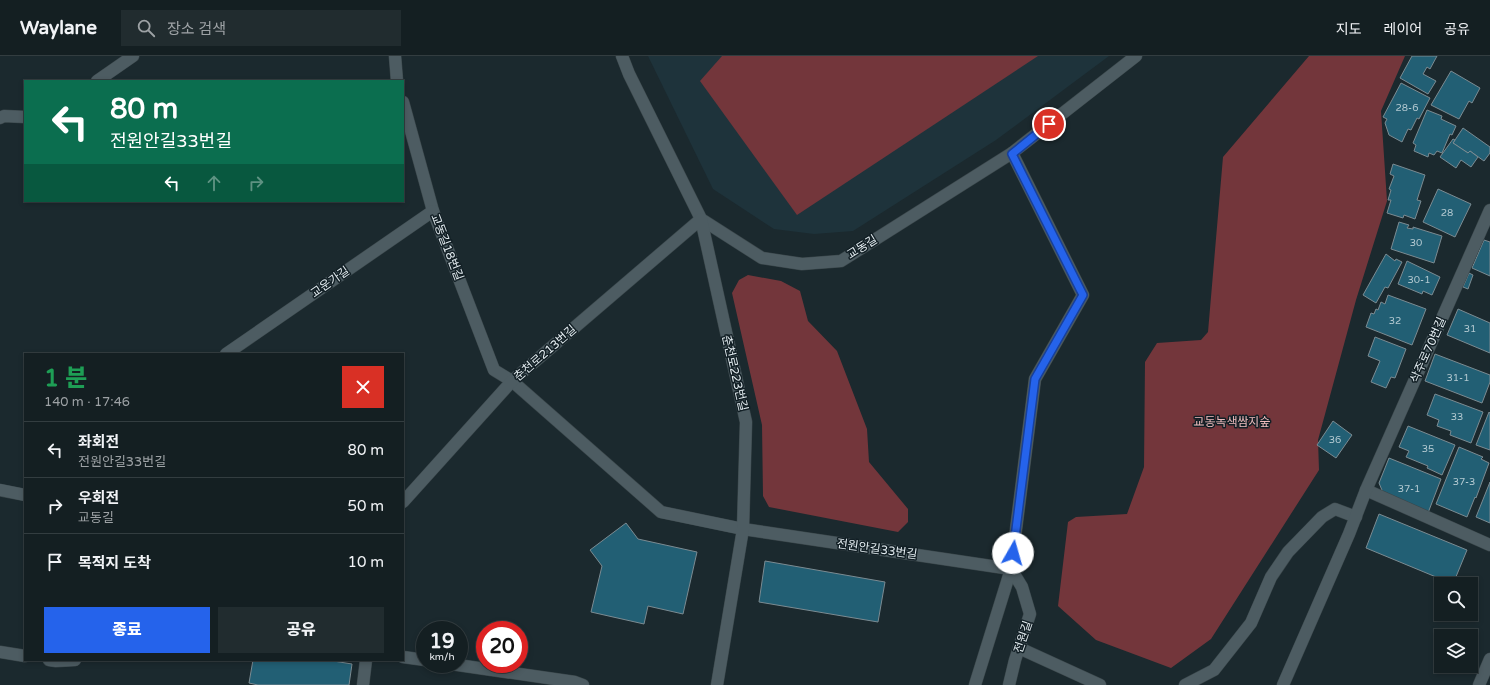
<!DOCTYPE html>
<html lang="ko">
<meta charset="utf-8">
<style>
body{margin:0;font-family:"Varela Round","Noto Sans KR",sans-serif;background:#212c2f;color:#f1f3f6;height:100vh;display:flex;flex-direction:column;font-size:15px;white-space:nowrap}
*{box-sizing:border-box;margin:0}
p{font-size:13px;color:#9da2a5}
.icon{flex:none;width:22px;height:22px;fill:none;stroke:currentColor;stroke-width:2;stroke-linecap:round;stroke-linejoin:round}
.map{position:relative;flex:1;overflow:hidden}
.panel{position:absolute;left:24px;top:297px;width:380px;height:308px;display:flex;flex-direction:column;background:#141f22;border-radius:0px;box-shadow:0 2px 6px #0003,0 0 0 1px #333d40}
.panel>*{flex:none}
.top-card{position:absolute;left:24px;top:24px;width:380px;height:122px;border-radius:0px;box-shadow:0 2px 6px #0003,0 0 0 1px #333d40;background:#0b6e4f;color:#fff;overflow:hidden}
.buttons{position:absolute;left:1434px;top:521px;display:grid;gap:8px}
.buttons a{display:grid;place-items:center;width:44px;height:44px;border-radius:0px;background:#141f22;box-shadow:0 2px 6px #0003,0 0 0 1px #333d40;font-size:20px}
.speed{position:absolute;left:416px;top:565px;display:flex;gap:8px;font-size:20px;font-weight:700;text-align:center}
.speed>*{display:grid;place-content:center;width:52px;height:52px;border-radius:50%;background:#141f22;box-shadow:0 2px 6px #0003,0 0 0 1px #333d40;line-height:1}
.speed small{font-size:10px;font-weight:400}
.speed .limit{border:6px solid #d22;background:#fff;color:#111}
.pin{position:absolute;display:grid;place-items:center;width:34px;height:34px;color:#fff;margin:-17px;border:2px solid #fff;border-radius:50%;box-shadow:0 1px 4px #0007}
.me{position:absolute;width:44px;margin:-22px;rotate:7deg;stroke-linejoin:round;filter:drop-shadow(0 0 3px #0008)}
.turn{display:flex;align-items:center;gap:14px;height:84px;padding:0 20px;font-size:18px}
.turn .icon{width:52px;height:52px;stroke-width:2.5}
.turn b{display:block;font-size:28px;line-height:34px}
.lanes{display:flex;align-items:center;height:38px;padding:0 20px;background:#0003;justify-content:center;gap:20px;direction:ltr}
.lanes .off{opacity:.35}
.round{display:grid;place-items:center;flex:none;width:42px;height:42px;border-radius:0px;background:#212c2f}
.overview{display:flex;align-items:center;justify-content:space-between;height:68px;padding:0 20px}
h1{font-size:24px;font-weight:800;line-height:30px;color:#1e9e55}
.button{display:flex;gap:8px;margin-top:auto;padding:8px 20px}
.button a{flex:1;height:46px;border-radius:0px;background:#2563eb;color:#fff;font-size:16px;font-weight:800;line-height:46px;text-align:center}
.button a+a{background:#212c2f;color:#f1f3f6}
ul{padding:0;list-style:none}
li{display:flex;align-items:center;gap:12px;height:56px;padding:0 20px;border-top:1px solid #333d40}
li div{flex:1}
li b{display:block;font-size:15px}
li em{font-style:normal}
header{display:flex;align-items:center;gap:24px;box-sizing:border-box;height:56px;padding:0 20px;background:#141f22;border-bottom:1px solid #333d40}
header strong{font-size:19px}
nav{display:flex;gap:22px;margin-inline-start:auto;font-size:14px}
.search{width:280px;height:36px;background:#212c2f;display:flex;align-items:center;gap:10px;box-sizing:border-box;padding:0 14px;border-radius:0px;color:#9da2a5;font-size:15px}
.map>svg:first-child{display:block}
.built{fill:#1e333b}
.green{fill:#73363b}
.building{fill:#225f74;stroke:#7b8b92}
.lines{fill:none;stroke-linecap:round;stroke-linejoin:round}
.minor-casing{stroke:#3a464a;stroke-width:13}
.minor{stroke:#4d5c62;stroke-width:12}
.route-casing{stroke:#184099;stroke-width:10}
.route{stroke:#2563eb;stroke-width:7}
.labels{text-anchor:middle;dominant-baseline:central;stroke-width:3;stroke-linejoin:round;paint-order:stroke}
.number-label{font-size:10px;fill:#b3c9d1}
.street-label{font-size:12px;fill:#e3ecf0;stroke:#121f25}
.park-label{font-size:12px;fill:#efbcbd;stroke:#121f25}
</style>
<header>
<strong>Waylane</strong>
<div class="search"><svg class="icon" aria-label="search" viewBox="0 0 24 24"><circle cx="10" cy="10" r="6"/><path d="M15 15l6 6"/></svg>장소 검색</div>
<nav><a>지도</a><a>레이어</a><a>공유</a></nav>
</header>
<div class="map">
<svg width="1490" height="629" viewBox="0 0 1490 629">
<rect width="100%" height="100%" fill="#1b292e"/>
<!-- built -->
<polygon class="built" points="648,0 1109,0 996,84 853,175 814,178 774,173 713,133"/>
<!-- green -->
<g class="green">
<polygon points="722,0 1038,0 797,159 700,25"/>
<polygon points="1309,0 1405,0 1381,55 1387,145 1356,244 1318,384 1319,414 1211,583 1171,612 1096,584 1058,550 1068,466 1076,461 1127,458 1144,411 1145,306 1157,287 1201,284 1208,276 1223,101"/>
<polygon points="748,219 781,225 800,235 808,265 837,295 867,373 869,406 908,453 908,466 898,476 769,451 763,440 762,369 732,237 739,224"/>
</g>
<!-- building -->
<g class="building">
<polygon points="1412,0 1437,0 1430,13 1427,11 1423,18 1436,25 1428,38 1400,22"/>
<polygon points="1451,15 1480,32 1472,47 1469,45 1459,63 1431,49"/>
<polygon points="1401,27 1430,42 1419,63 1417,62 1411,74 1408,73 1402,86 1389,79 1385,67 1387,63 1383,61"/>
<polygon points="1427,54 1442,60 1441,63 1456,70 1452,79 1450,78 1442,97 1437,95 1434,99 1429,97 1428,101 1414,95 1416,89 1413,87"/>
<polygon points="1463,72 1490,91 1490,97 1484,105 1470,95 1468,97 1453,87"/>
<polygon points="1453,83 1455,84 1453,87 1468,97 1470,95 1478,101 1471,111 1461,104 1456,112 1440,101"/>
<polygon points="1393,108 1425,119 1417,144 1421,145 1415,163 1404,159 1403,162 1387,157 1391,144 1388,144 1391,134 1389,133 1394,120 1390,118"/>
<polygon points="1438,133 1471,148 1455,181 1423,166"/>
<polygon points="1399,166 1409,169 1407,172 1413,173 1413,171 1442,180 1434,207 1391,193"/>
<polygon points="1484,184 1490,186 1490,220 1472,212"/>
<polygon points="1386,198 1395,205 1396,203 1402,206 1388,232 1385,231 1376,247 1363,239"/>
<polygon points="1407,205 1440,221 1432,239 1423,235 1422,238 1398,228"/>
<polygon points="1469,217 1473,219 1468,233 1463,231"/>
<polygon points="1388,239 1426,253 1412,289 1366,271 1371,257 1374,258 1376,253 1378,254 1381,246 1385,248"/>
<polygon points="1458,253 1490,267 1490,297 1447,279"/>
<polygon points="1375,281 1406,293 1395,322 1391,321 1386,332 1371,326 1380,305 1368,300"/>
<polygon points="1435,298 1490,319 1490,326 1482,347 1425,325"/>
<polygon points="1435,338 1483,356 1471,387 1450,379 1451,375 1437,370 1439,364 1427,359"/>
<polygon points="1489,356 1490,357 1490,394 1476,389"/>
<polygon points="1333,365 1352,379 1336,402 1317,389"/>
<polygon points="1408,370 1455,389 1442,419 1427,412 1428,410 1406,401 1409,395 1399,391"/>
<polygon points="1459,391 1483,401 1481,403 1489,407 1476,442 1475,441 1467,461 1436,448"/>
<polygon points="1389,402 1441,423 1428,457 1384,439 1379,427"/>
<polygon points="1490,426 1490,467 1476,461"/>
<polygon points="1379,458 1467,494 1453,528 1366,492"/>
<polygon points="626,467 638,483 697,496 683,558 648,550 644,568 591,556 602,510 590,494"/>
<polygon points="765,505 885,526 878,566 759,546"/>
<polygon points="253,604 327,604 352,608 349,629 258,629 249,627"/>
</g>
<g class="lines">
<defs>
<g id="minor">
<polyline points="395,0 397,25"/>
<polyline points="622,0 629,18 701,163 762,202 802,208 841,205 1012,97 1136,0"/>
<polyline points="97,25 133,0"/>
<polyline points="403,46 433,155 494,314 512,325 661,456 743,473 1011,513 1022,531 1030,558 1015,604 1009,629"/>
<polyline points="0,62 4,60 25,61"/>
<polyline points="226,298 433,155"/>
<polyline points="0,434 25,439"/>
<polyline points="1366,434 1490,489"/>
<polyline points="403,446 512,325 701,163 746,366 743,473 717,629"/>
<polyline points="1019,592 1100,629"/>
<polyline points="0,596 25,600"/>
<polyline points="403,601 425,604"/>
<polyline points="49,604 56,605 75,604"/>
<polyline points="451,608 575,626 583,629"/>
<polyline points="363,629 366,604"/>
<polyline points="975,629 1011,513 1035,323 1083,239 1012,97"/>
<polyline points="1185,629 1214,614 1251,567 1271,521 1288,496 1322,461 1335,453 1356,461"/>
<polyline points="1283,629 1349,478 1366,434 1490,154"/>
<polyline points="1479,629 1490,603"/>
</g>
</defs>
<!-- minor casing -->
<use href="#minor" class="minor-casing"/>
<!-- minor -->
<use href="#minor" class="minor"/>
</g>
<g class="lines">
<defs>
<polyline id="route" points="1013,497 1035,323 1083,239 1012,98 1049,68"/>
</defs>
<!-- route casing -->
<use href="#route" class="route-casing"/>
<!-- route -->
<use href="#route" class="route"/>
</g>
<g class="labels">
<!-- number labels -->
<g class="number-label">
<text x="1407" y="52">28-6</text>
<text x="1447" y="157">28</text>
<text x="1416" y="187">30</text>
<text x="1419" y="224">30-1</text>
<text x="1395" y="265">32</text>
<text x="1470" y="273">31</text>
<text x="1458" y="322">31-1</text>
<text x="1457" y="361">33</text>
<text x="1335" y="384">36</text>
<text x="1428" y="393">35</text>
<text x="1464" y="426">37-3</text>
<text x="1409" y="433">37-1</text>
</g>
<!-- street labels -->
<g class="street-label">
<text transform="translate(447 191) rotate(69)">교동길18번길</text>
<text transform="translate(862 191) rotate(-32)">교동길</text>
<text transform="translate(330 226) rotate(-35)">교운가길</text>
<text transform="translate(1428 294) rotate(-66)">삭주로70번길</text>
<text transform="translate(545 297) rotate(-41)">춘천로213번길</text>
<text transform="translate(735 317) rotate(77)">춘천로223번길</text>
<text transform="translate(877 493) rotate(8)">전원안길33번길</text>
<text transform="translate(1023 581) rotate(-71)">전원길</text>
</g>
<!-- park labels -->
<g class="park-label">
<text x="1232" y="366">교동녹색쌈지숲</text>
</g>
</g>
</svg>
<div class="buttons">
<a><svg class="icon" aria-label="search" viewBox="0 0 24 24"><circle cx="10" cy="10" r="6"/><path d="M15 15l6 6"/></svg></a>
<a><svg class="icon" aria-label="layers" viewBox="0 0 24 24"><path d="M12 4l9 5-9 5-9-5zM3 14l9 5 9-5"/></svg></a>
</div>
<div class="speed"><div>19<small>km/h</small></div><div class="limit">20</div></div>
<div class="pin" style="left:1049px;top:68px;background:#d93025"><svg class="icon" aria-label="arrive" viewBox="0 0 24 24"><path d="M6 21V4h12l-3 4 3 4H6"/></svg></div>
<svg class="me" style="left:1013px;top:497px" viewBox="-20 -20 40 40"><circle r="19" fill="#fff"/><path d="M0-13L10 11 0 6-10 11z" fill="#2563eb"/></svg>
<div class="top-card">
<div class="turn"><svg class="icon" aria-label="left" viewBox="0 0 24 24"><path d="M17 20v-9H6M10 6l-5 5 5 5"/></svg><div><b>80 m</b>전원안길33번길</div></div>
<div class="lanes"><svg class="icon" aria-label="left" viewBox="0 0 24 24"><path d="M17 20v-9H6M10 6l-5 5 5 5"/></svg><svg class="icon off" aria-label="ahead" viewBox="0 0 24 24"><path d="M12 20V5M6 11l6-6 6 6"/></svg><svg class="icon off" aria-label="right" viewBox="0 0 24 24"><path d="M7 20v-9h11M14 6l5 5-5 5"/></svg></div>
</div>
<section class="panel">
<div class="overview"><div><h1>1 분</h1><p>140 m · 17:46</p></div><a class="round" style="background:#d93025;color:#fff"><svg class="icon" aria-label="close" viewBox="0 0 24 24"><path d="M6 6l12 12M18 6L6 18"/></svg></a></div>
<ul>
<li><svg class="icon" aria-label="left" viewBox="0 0 24 24"><path d="M17 20v-9H6M10 6l-5 5 5 5"/></svg><div><b>좌회전</b><p>전원안길33번길</p></div><em>80 m</em></li>
<li><svg class="icon" aria-label="right" viewBox="0 0 24 24"><path d="M7 20v-9h11M14 6l5 5-5 5"/></svg><div><b>우회전</b><p>교동길</p></div><em>50 m</em></li>
<li><svg class="icon" aria-label="arrive" viewBox="0 0 24 24"><path d="M6 21V4h12l-3 4 3 4H6"/></svg><div><b>목적지 도착</b></div><em>10 m</em></li>
</ul>
<div class="button"><a>종료</a><a>공유</a></div>
</section>
</div>
